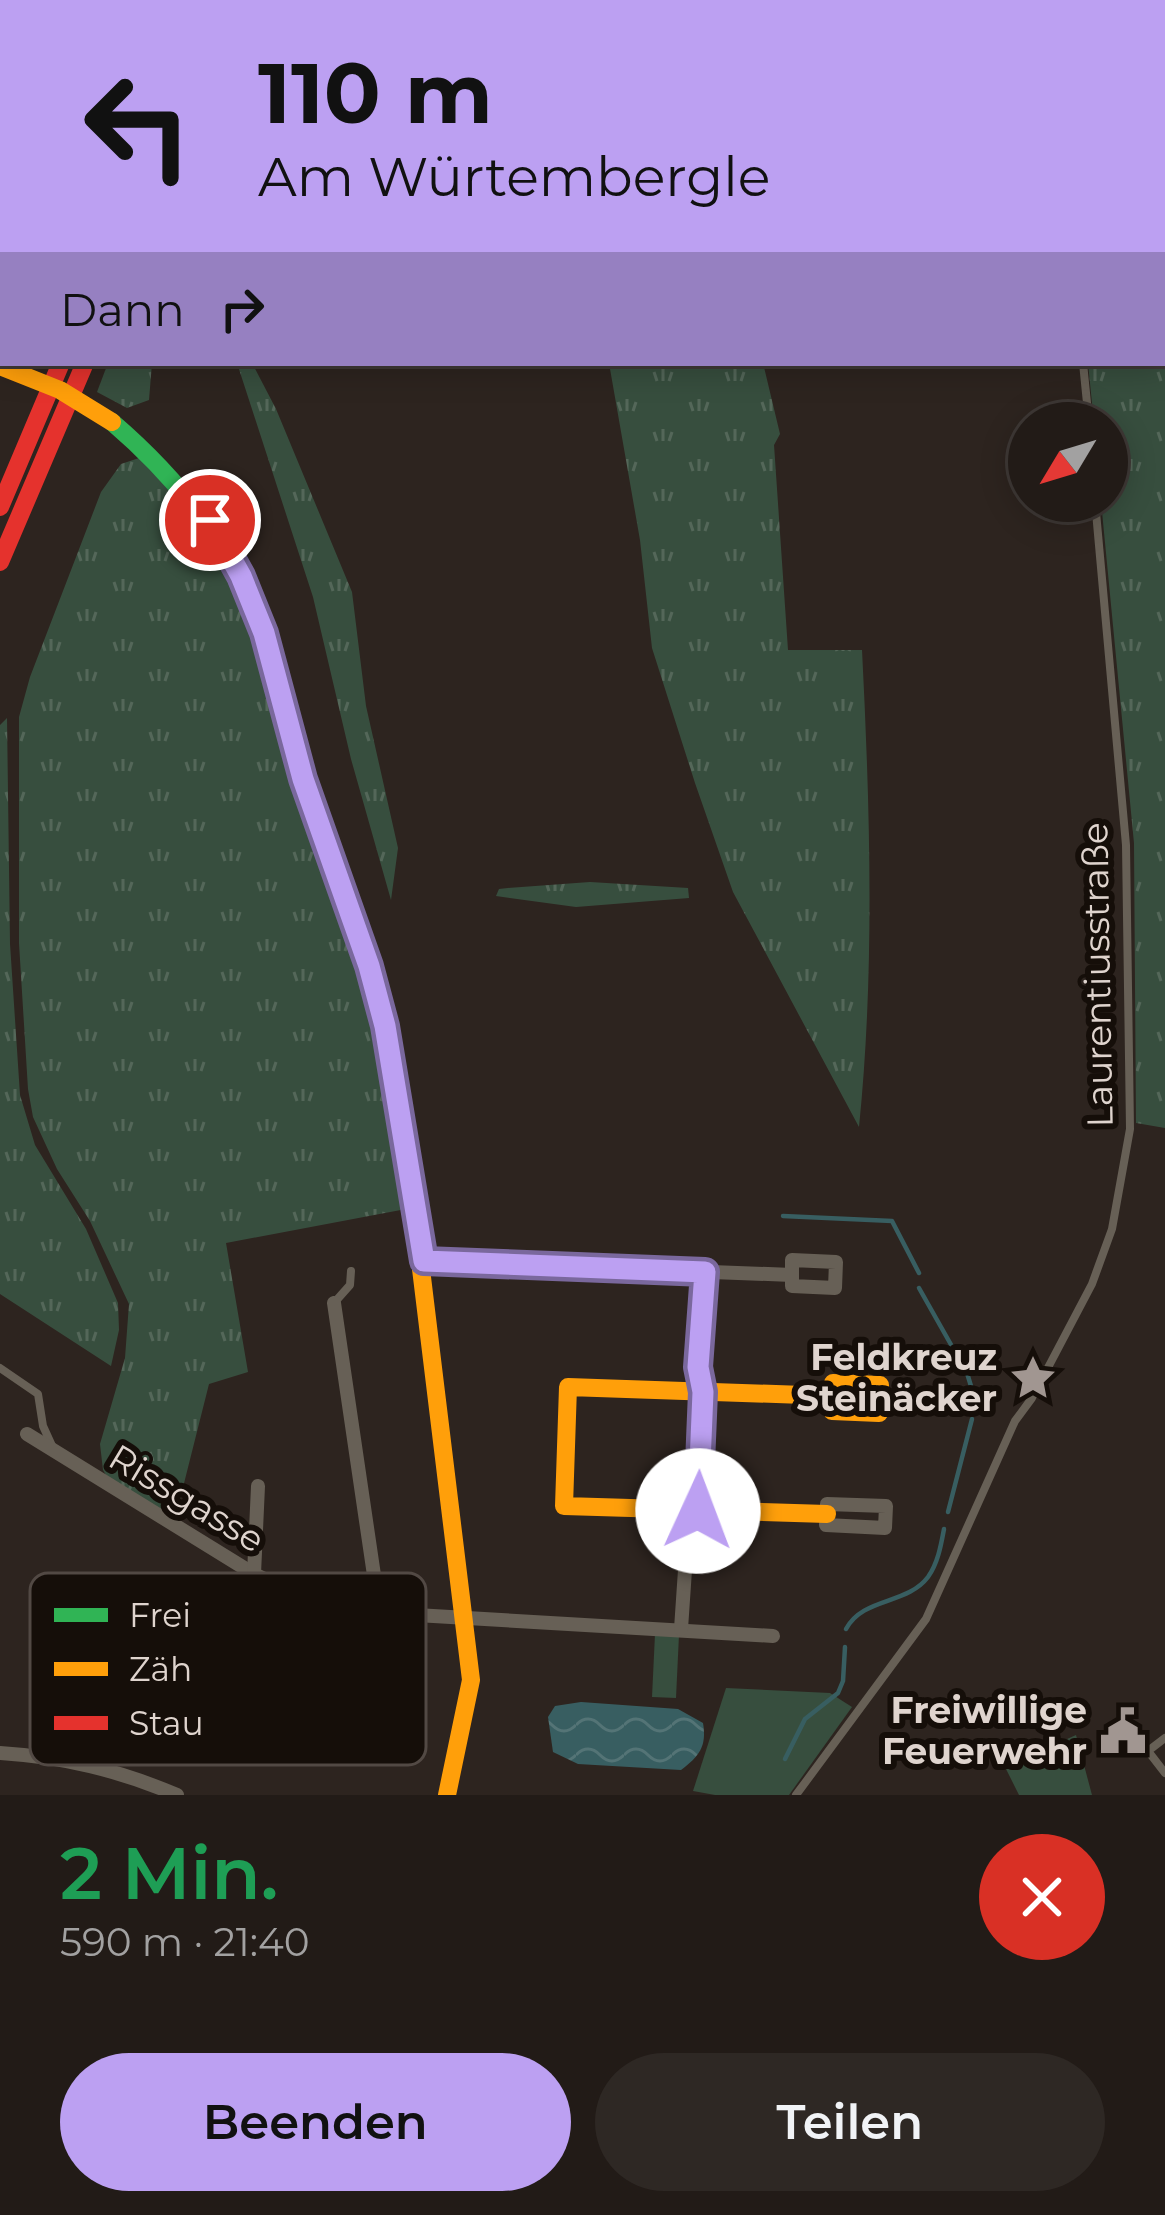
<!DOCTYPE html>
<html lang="de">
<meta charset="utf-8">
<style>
body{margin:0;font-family:Montserrat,sans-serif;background:#2e2824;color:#f1f3f6;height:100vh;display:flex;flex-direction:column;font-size:45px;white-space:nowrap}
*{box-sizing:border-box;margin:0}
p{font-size:39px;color:#a2a1a1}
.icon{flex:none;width:66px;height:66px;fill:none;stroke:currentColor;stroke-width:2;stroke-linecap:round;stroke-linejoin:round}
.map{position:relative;height:1795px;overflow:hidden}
.drawer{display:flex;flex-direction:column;background:#221b17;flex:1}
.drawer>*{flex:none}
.guide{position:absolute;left:0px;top:0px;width:1167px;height:366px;box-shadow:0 6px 30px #0003,0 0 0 3px #3f3936;background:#bca0f2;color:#111;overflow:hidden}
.needle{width:78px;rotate:232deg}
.fabs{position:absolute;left:1008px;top:402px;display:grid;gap:24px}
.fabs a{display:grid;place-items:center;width:120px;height:120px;border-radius:50%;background:#221b17;box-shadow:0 6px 30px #0003,0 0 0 3px #3f3936;font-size:60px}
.pin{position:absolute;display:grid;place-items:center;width:102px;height:102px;color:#fff;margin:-51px;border:6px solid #fff;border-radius:50%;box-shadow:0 3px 12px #0007}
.me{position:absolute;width:132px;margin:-66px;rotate:2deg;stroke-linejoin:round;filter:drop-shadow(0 0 9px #0008)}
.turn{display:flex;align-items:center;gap:42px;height:252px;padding:0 60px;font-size:54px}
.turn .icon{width:156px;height:156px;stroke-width:2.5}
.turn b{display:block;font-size:84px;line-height:102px}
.then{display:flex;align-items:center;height:114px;padding:0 60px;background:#0003;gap:24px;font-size:45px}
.round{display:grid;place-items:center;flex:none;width:126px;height:126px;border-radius:63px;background:#2e2824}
.headline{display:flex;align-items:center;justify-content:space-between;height:204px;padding:0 60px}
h1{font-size:72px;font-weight:600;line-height:90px;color:#1e9e55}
.action{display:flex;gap:24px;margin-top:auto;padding:24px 60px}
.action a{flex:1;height:138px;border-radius:72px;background:#bca0f2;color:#111;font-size:48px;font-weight:600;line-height:138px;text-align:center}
.action a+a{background:#2e2824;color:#f1f3f6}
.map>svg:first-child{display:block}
.grass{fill:url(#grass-tufts)}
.forest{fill:url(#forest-firs)}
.park{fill:#374e3e}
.water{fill:url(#water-waves)}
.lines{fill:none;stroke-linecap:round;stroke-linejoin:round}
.stream{stroke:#385e61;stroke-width:4.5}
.lane{stroke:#676056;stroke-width:8}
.street{stroke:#676056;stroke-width:14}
.fast{stroke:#30b455;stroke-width:18}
.slow{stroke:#ff9f0a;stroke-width:18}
.jam{stroke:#e5322d;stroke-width:18}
.slow-bridge{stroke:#ff9f0a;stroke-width:18}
.route-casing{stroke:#7a689d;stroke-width:30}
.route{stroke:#bca0f2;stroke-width:21}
.labels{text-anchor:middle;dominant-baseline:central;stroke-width:12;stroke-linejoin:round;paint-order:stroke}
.street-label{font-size:36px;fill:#dfd4ce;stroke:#150e09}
.poi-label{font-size:36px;font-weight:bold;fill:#dfd4ce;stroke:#150e09;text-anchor:end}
.key{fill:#150e09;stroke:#524944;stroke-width:3}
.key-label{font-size:33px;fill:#dfd4ce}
</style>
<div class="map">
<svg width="1165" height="1795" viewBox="0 0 1165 1795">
<defs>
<pattern id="grass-tufts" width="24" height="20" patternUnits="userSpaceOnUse" patternTransform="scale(3)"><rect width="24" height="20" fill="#374e3e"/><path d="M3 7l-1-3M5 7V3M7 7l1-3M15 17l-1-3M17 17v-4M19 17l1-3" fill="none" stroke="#546759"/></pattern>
<pattern id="forest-firs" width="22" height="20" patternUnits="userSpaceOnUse" patternTransform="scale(3)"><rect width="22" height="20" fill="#374e3e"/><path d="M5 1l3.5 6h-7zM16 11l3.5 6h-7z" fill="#546759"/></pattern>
<pattern id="water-waves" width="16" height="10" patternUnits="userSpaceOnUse" patternTransform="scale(3)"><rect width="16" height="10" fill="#385e61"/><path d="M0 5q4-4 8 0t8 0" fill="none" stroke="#547476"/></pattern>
</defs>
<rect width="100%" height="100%" fill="#2d241f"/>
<!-- grass -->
<g class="grass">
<polygon points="1088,0 1165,0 1165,1128 1136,1123 1134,843 1101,501 1107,501 1107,423 1094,423 1088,363 1164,363 1164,3 1085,3"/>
<polygon points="108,363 152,363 149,400 127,408 97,392"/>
<polygon points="237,363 252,363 276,409 352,592 366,706 398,848 391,900 351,759 313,597"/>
<path d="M609,363H763L780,434L774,445L788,650H862C870,809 875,969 859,1127L733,892L695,783L652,648L640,540Z"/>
<polygon points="142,457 202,526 233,579 257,635 296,784 378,1031 406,1209 226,1243 248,1372 209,1384 175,1519 110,1482 103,1470 100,1444 125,1358 129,1304 90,1221 57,1169 33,1117 28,1089 19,943 19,717 30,677 101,492 121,464"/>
<polygon points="7,718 10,944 20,1095 35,1145 86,1229 118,1303 119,1330 111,1366 0,1294 0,725"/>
<polygon points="590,882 688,888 689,898 576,907 496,896 499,889 508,888"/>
</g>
<!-- forest -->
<polygon class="forest" points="0,0 135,0 3,3 0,176"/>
<!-- park -->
<g class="park">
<polygon points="655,1634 679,1635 676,1698 652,1697"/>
<polygon points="726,1688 830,1693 852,1707 789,1795 715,1795 693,1791"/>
<polygon points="1076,1735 1092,1795 1019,1795 1005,1767"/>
</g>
<!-- water -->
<path class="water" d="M581,1702L678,1709L703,1723C707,1747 699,1756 681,1770L578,1764L553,1752L548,1717L555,1706Z"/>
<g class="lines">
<!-- stream -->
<g class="stream">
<polyline points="783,1216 892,1221 919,1273"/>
<polyline points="919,1288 967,1373 974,1396"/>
<polyline points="948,1512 972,1419"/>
<path d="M846,1629C863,1597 907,1605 928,1577C938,1563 941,1545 944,1529"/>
<polyline points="785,1759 805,1719 838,1693 843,1681 845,1647"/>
</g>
<!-- lane -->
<g class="lane">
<polyline points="949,0 949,3"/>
<polyline points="1083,363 1089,423"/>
<polyline points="334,1303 350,1285 351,1271"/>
<polyline points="0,1368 38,1394 43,1426 53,1448"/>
<polyline points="1165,1738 1148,1751 1165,1773"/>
<polyline points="796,1795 926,1619 1015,1421 1032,1398 1092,1284 1112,1229 1130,1129 1126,845 1095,501"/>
</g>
<!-- street -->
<g class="street">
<polyline points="424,1261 792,1275 792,1286 835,1288 836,1262 792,1260 792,1275"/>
<polyline points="334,1303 380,1616"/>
<polyline points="27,1434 254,1574 331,1610 773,1636"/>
<polygon points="827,1504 886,1506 885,1528 826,1525"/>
<polyline points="698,1511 703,1392 697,1367 705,1272"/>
<polyline points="681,1629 689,1511"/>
<polyline points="226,1674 254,1574 258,1486"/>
<path d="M0,1753C64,1757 118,1770 177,1795"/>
</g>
<!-- fast -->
<g class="fast">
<polyline points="231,3 232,0"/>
<path d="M112,422C204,501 250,578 283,695C293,730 299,766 311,801C332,864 358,926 376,990C389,1037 396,1086 403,1134"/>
</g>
<!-- slow -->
<g class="slow">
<polyline points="207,3 208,0"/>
<polyline points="403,1134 424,1261 421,1269 471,1680 447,1795"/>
<polyline points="827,1514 564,1506 568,1387 832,1396 832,1411 879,1413 880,1385 833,1383 832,1396"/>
</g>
<!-- jam -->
<g class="jam">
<polyline points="0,507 61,363"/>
<polyline points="0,562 85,363"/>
</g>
<!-- slow-bridge -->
<polyline class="slow-bridge" points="0,366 60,390 112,422"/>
</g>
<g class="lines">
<defs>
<polyline id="route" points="210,520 241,576 264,633 303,779 369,966 385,1026 424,1261 705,1272 698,1367 703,1392 698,1511"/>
</defs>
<!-- route casing -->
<use href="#route" class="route-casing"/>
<!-- route -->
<use href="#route" class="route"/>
</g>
<!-- icons -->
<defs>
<symbol id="sight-bare" viewBox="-9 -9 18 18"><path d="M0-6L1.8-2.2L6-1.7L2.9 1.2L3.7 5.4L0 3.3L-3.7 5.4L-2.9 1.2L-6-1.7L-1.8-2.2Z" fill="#a19691" stroke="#150e09" stroke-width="2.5" paint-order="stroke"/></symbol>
<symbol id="civic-bare" viewBox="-9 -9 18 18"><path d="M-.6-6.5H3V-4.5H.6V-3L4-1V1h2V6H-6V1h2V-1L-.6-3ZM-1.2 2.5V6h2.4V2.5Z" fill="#a19691" stroke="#150e09" stroke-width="2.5" paint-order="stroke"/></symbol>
</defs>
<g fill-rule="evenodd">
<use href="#sight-bare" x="1000" y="1345" width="66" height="66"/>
<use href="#civic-bare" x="1090" y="1698" width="66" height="66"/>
</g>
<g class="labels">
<!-- street labels -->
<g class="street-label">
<text transform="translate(1097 975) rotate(-91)">Laurentiusstraße</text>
<text transform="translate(187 1498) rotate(31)">Rissgasse</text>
</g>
<!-- poi labels -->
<g class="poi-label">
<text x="997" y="1357">Feldkreuz<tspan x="997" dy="41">Steinäcker</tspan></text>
<text x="1087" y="1710">Freiwillige<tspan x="1087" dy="41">Feuerwehr</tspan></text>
</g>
</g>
<!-- legend -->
<rect x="30" y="1573" width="396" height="192" rx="18" class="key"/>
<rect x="54" y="1608" width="54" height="14" fill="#30b455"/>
<rect x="54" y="1662" width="54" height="14" fill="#ff9f0a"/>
<rect x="54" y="1716" width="54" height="14" fill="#e5322d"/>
<g class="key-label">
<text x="129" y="1627">Frei</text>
<text x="129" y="1681">Zäh</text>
<text x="129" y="1735">Stau</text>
</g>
</svg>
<div class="fabs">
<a><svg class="needle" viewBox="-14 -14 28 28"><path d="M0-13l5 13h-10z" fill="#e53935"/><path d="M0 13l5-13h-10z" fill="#a2a1a1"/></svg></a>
</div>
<div class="pin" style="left:210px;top:520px;background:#d93025"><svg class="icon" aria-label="arrive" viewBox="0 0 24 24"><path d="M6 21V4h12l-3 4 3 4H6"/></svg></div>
<svg class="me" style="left:698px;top:1511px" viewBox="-20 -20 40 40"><circle r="19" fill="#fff"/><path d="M0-13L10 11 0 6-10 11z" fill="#bca0f2"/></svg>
<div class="guide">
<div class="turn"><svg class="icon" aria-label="left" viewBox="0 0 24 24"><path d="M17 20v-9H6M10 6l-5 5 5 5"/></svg><div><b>110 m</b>Am Würtembergle</div></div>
<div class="then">Dann<svg class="icon" aria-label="right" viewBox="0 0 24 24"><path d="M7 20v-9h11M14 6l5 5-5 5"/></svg></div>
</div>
</div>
<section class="drawer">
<div class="headline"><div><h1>2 Min.</h1><p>590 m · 21:40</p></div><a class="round" style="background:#d93025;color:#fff"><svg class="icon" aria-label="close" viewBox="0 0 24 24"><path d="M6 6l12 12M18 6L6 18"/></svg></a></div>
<div class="action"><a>Beenden</a><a>Teilen</a></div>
</section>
